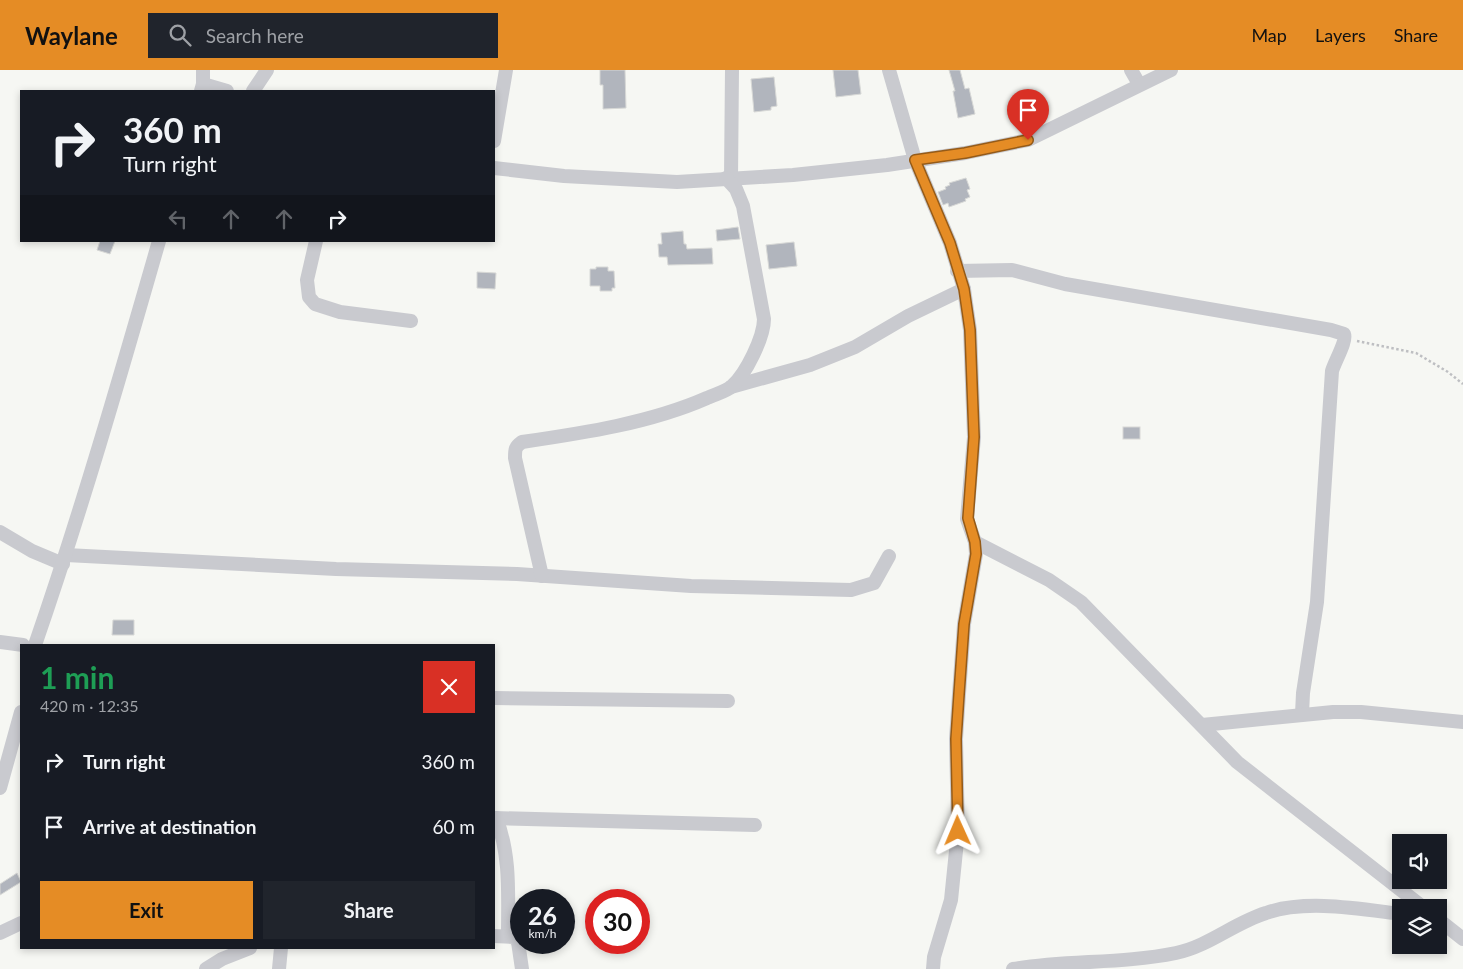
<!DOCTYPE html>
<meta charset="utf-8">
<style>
body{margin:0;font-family:Lato,sans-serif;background:#20242c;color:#f1f3f6;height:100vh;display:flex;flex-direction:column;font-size:19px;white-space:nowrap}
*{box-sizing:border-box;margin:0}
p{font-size:16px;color:#9ea1a6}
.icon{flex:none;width:28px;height:28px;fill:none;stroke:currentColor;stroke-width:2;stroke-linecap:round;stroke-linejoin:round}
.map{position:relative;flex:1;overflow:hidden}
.side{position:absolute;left:20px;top:574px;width:475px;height:305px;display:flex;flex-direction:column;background:#171b24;border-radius:0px;box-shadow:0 2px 8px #0003}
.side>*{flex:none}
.hud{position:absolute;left:20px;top:20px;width:475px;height:152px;border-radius:0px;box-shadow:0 2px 8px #0003;background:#171b24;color:#f1f3f6;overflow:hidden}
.controls{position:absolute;left:1392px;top:764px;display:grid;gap:10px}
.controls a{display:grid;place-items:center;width:55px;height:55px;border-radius:0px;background:#171b24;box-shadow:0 2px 8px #0003;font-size:25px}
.speed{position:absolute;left:510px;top:819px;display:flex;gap:10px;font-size:25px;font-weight:700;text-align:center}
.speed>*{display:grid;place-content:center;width:65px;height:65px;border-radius:50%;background:#171b24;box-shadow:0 2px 8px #0003;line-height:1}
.speed small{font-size:12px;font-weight:400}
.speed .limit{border:8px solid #d22;background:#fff;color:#111}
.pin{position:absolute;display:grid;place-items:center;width:42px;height:42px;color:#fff;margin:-51px -21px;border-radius:50% 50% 50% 0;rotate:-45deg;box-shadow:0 0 5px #0007}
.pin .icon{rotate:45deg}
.me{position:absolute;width:55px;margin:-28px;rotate:359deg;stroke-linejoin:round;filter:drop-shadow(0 0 4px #0008)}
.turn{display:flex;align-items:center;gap:18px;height:105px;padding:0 20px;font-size:22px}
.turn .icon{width:65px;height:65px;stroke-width:2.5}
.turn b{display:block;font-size:35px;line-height:42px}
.lanes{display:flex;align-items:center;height:48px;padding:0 20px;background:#0003;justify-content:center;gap:25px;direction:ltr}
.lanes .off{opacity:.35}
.round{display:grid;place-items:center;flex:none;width:52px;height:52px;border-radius:0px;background:#20242c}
.headline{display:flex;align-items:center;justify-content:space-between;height:85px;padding:0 20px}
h1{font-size:30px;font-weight:700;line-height:38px;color:#1e9e55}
.action{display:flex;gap:10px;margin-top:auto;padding:10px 20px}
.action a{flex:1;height:58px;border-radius:0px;background:#e58c25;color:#111;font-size:20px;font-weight:700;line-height:58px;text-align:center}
.action a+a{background:#20242c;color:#f1f3f6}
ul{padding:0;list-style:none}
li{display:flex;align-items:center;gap:15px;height:65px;padding:0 20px}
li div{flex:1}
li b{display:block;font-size:19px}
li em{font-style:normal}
header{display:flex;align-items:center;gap:30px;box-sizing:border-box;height:70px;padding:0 25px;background:#e58c25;color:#111}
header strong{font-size:24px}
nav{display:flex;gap:28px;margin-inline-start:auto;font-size:18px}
.search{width:350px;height:45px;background:#20242c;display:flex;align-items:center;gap:12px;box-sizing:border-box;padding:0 18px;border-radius:0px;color:#9ea1a6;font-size:19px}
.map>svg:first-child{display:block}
.building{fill:#b1b5bd;stroke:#d7d8d6}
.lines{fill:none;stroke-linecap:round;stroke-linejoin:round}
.path{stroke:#bebfc2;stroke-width:2.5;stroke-dasharray:2.5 2.5;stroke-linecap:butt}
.street{stroke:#c9cacf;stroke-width:14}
.route-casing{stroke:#955b18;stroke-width:12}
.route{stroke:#e58c25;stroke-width:9}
</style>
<header>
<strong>Waylane</strong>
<div class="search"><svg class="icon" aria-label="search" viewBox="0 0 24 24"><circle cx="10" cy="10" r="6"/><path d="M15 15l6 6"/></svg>Search here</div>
<nav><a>Map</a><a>Layers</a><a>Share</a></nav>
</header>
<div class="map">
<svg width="1463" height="899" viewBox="0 0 1463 899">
<rect width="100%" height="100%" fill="#f6f7f3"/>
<!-- building -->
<g class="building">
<polygon points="600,0 625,0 626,38 603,39 603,15 600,15"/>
<polygon points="833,0 858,0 861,24 836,27"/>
<polygon points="949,0 960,0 965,19 969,18 975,44 958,48 953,21 955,21"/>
<polygon points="774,7 777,36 771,37 771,40 754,42 751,9"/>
<polygon points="966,108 970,119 967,120 970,127 965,129 966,131 949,137 948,133 943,135 938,122 946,119 945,117 950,115 949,113"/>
<polygon points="738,157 740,169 717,171 716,160"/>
<polygon points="683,161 684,174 686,174 687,179 712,178 713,194 668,195 667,187 659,187 658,174 662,174 661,163"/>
<polygon points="100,171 115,171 110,184 97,180"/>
<polygon points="794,172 797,196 769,199 766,175"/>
<polygon points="596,197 608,197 608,201 614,201 615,218 612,218 612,221 600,221 600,216 590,216 590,199 596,199"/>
<polygon points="477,202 496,203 495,219 477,218"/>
<rect x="1123" y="357" width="17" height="12"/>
<polygon points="113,550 134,550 134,565 112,565"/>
<polygon points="17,803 21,812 0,825 0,814"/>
</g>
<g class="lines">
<!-- path -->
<polyline class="path" points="1357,271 1416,283 1448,302 1463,314"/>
<!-- street -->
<g class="street">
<polyline points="889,0 915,90 950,173 964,219 970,260 974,367 967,449 975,472 976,484 964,554 959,624 956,669 958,761 951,830 934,887 933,899"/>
<polyline points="1131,0 1139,14"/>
<polyline points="203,14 227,21"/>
<polyline points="201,21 203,14 203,0"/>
<polyline points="253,21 267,0"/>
<polyline points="494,71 506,0"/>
<polyline points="494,98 564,106 677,112 793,105 887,95 965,83 1028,70 1171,0"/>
<polyline points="731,108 732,0"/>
<polyline points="316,171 307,210 309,227 315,234 340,242 411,251"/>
<path d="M957,201L1012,200L1065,214L1331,260L1344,264C1347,271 1335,291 1332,301L1317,532L1303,623L1302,644"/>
<polyline points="731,317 810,295 855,277 908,246 964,219"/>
<polyline points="0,462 32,481 63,494"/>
<polyline points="975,472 1049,510 1081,532 1237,692 1424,838"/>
<polyline points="66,485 336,499 517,504 691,516 851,520 874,513 889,486"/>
<path d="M542,506L515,388C515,379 515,377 522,372C584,363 650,353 707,328C715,324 726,322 732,316C746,304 764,267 764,249L743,136L736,119L726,108"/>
<polyline points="0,572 23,575"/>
<path d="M35,575C81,442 120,307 159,171"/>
<polyline points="494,628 728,631"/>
<polyline points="1202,655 1333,642 1361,642 1463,652"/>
<polyline points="0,718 21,642"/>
<polyline points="494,748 755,755"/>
<path d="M496,748C511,785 508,826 508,866"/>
<polyline points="1439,850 1463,869"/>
<polyline points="0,863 21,853"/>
<polyline points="494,866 514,867 518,872 522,899"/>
<polyline points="206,899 222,889 250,878"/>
<polyline points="279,899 281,878"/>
<path d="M1013,899C1067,890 1122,894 1176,883C1209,876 1234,853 1266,843C1306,829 1360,839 1401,844"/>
</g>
</g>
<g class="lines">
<defs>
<polyline id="route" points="958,761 956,669 959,624 964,554 976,484 975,472 968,448 974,367 970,260 964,219 950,173 915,90 965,83 1028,70"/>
</defs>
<!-- route casing -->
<use href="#route" class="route-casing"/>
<!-- route -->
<use href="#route" class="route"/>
</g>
</svg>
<div class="controls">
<a><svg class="icon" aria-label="sound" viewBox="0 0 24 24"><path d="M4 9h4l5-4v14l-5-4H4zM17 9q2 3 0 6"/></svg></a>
<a><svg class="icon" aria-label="layers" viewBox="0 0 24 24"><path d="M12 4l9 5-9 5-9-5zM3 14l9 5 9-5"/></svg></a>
</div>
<div class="speed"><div>26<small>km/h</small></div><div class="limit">30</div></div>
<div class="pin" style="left:1028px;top:70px;background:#d93025"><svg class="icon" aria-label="arrive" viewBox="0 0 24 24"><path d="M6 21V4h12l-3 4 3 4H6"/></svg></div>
<svg class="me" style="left:958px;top:761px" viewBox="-20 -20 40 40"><path d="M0-17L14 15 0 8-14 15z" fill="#e58c25" stroke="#fff" stroke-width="4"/></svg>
<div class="hud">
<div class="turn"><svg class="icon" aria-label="right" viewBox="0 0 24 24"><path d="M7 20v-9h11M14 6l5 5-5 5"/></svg><div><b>360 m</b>Turn right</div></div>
<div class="lanes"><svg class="icon off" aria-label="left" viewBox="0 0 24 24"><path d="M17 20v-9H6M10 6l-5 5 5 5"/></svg><svg class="icon off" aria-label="ahead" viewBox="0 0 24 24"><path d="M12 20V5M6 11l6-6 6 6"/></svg><svg class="icon off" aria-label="ahead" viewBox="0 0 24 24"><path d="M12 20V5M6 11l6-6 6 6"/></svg><svg class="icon" aria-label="right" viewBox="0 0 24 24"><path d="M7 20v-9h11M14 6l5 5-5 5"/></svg></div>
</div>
<section class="side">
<div class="headline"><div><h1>1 min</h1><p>420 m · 12:35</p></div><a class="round" style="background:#d93025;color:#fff"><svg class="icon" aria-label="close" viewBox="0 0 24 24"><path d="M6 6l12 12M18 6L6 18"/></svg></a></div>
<ul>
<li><svg class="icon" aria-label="right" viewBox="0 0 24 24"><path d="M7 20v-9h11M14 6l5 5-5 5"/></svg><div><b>Turn right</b></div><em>360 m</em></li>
<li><svg class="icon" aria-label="arrive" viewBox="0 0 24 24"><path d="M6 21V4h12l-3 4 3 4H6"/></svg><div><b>Arrive at destination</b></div><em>60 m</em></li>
</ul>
<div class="action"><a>Exit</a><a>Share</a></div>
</section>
</div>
